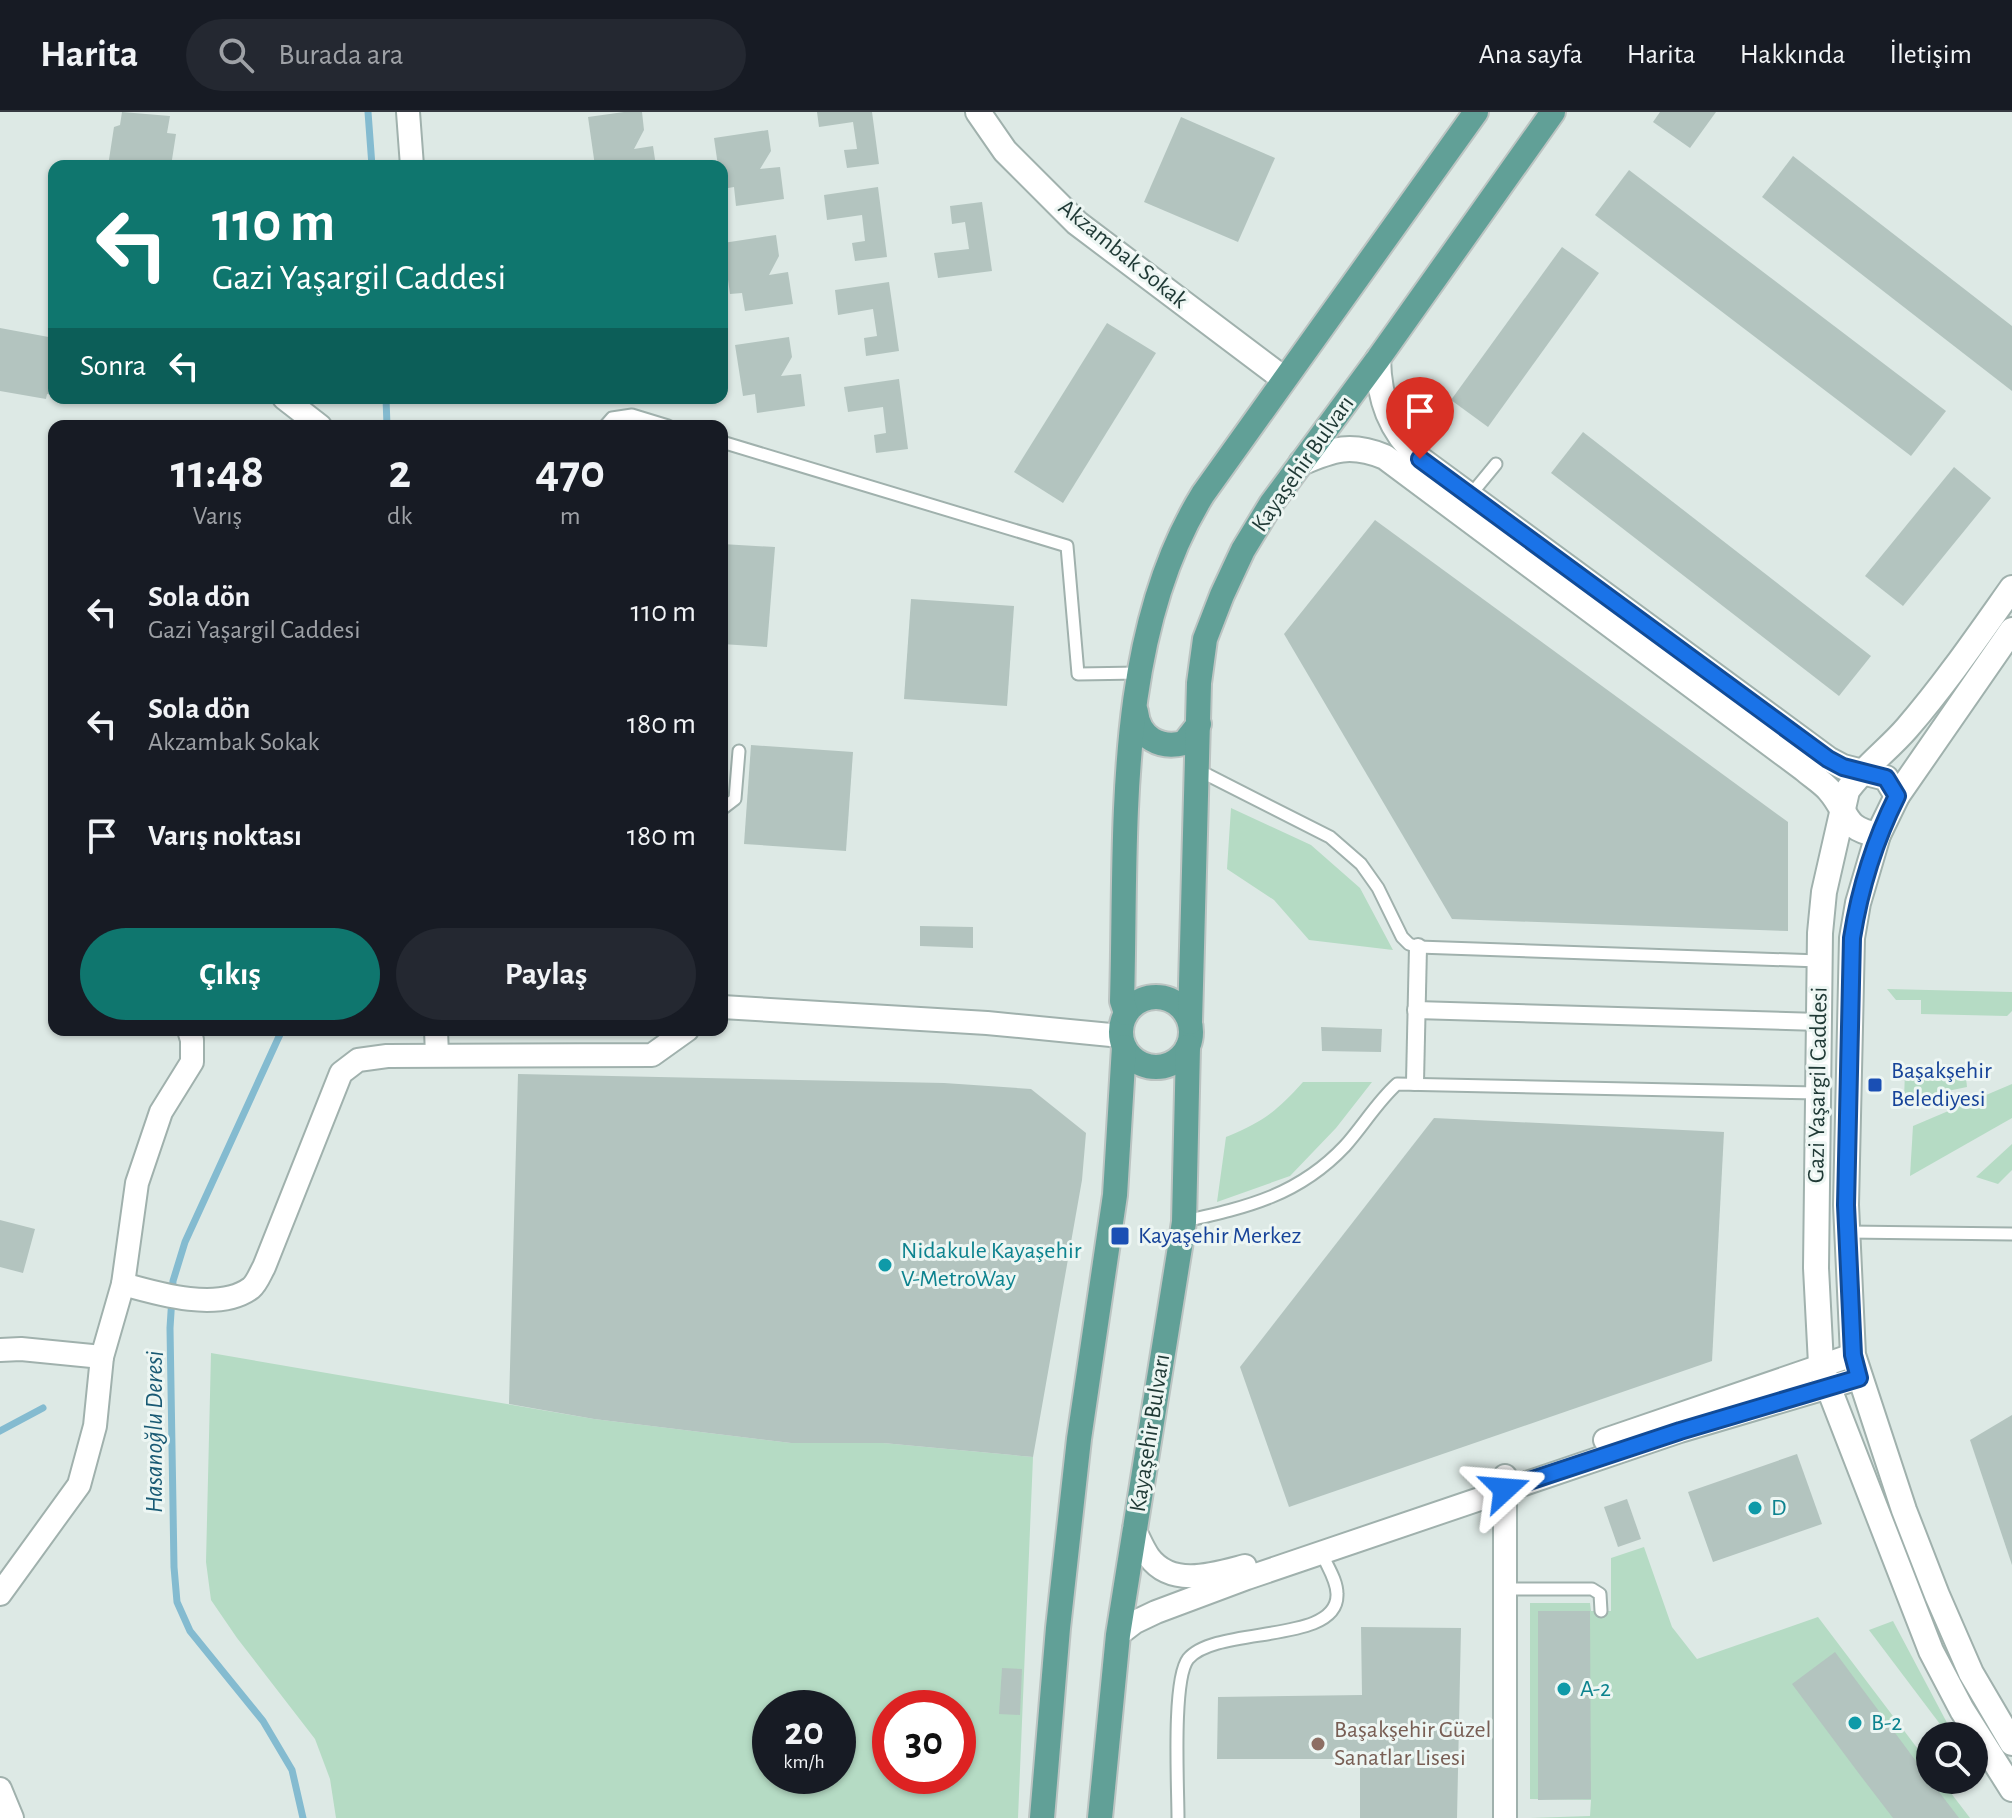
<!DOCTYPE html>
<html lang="tr">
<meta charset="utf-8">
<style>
body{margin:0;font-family:"Alegreya Sans",sans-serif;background:#242831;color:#f1f3f6;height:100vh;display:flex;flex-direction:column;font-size:30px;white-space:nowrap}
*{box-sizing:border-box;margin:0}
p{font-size:26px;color:#9ea1a6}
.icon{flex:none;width:44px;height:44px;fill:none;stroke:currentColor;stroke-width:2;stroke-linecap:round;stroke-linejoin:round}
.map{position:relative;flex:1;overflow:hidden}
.side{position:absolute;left:48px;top:308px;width:680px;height:616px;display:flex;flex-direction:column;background:#171b24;border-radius:16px;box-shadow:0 2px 6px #0004}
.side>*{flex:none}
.top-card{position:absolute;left:48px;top:48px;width:680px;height:244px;border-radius:16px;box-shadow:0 2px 6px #0004;background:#0f766e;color:#fff;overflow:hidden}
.controls{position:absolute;left:1916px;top:1610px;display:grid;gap:16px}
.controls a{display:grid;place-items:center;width:72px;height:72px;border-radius:50%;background:#171b24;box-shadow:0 2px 6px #0004;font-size:40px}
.speed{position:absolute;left:752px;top:1578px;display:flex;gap:16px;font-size:40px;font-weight:700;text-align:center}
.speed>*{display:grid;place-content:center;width:104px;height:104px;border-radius:50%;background:#171b24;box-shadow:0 2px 6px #0004;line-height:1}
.speed small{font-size:20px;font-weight:400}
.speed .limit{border:12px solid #d22;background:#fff;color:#111}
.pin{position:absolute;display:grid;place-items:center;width:68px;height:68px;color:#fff;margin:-82px -34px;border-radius:50% 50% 50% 0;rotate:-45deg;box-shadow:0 0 8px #0007}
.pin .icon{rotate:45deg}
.me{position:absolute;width:88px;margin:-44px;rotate:71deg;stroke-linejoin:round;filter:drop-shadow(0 0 6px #0008)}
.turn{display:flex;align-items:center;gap:28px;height:168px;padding:0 32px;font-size:36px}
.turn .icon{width:104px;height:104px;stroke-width:2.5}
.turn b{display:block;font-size:56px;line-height:68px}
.then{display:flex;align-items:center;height:76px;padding:0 32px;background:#0003;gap:16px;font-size:30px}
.eta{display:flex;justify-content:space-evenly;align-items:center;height:136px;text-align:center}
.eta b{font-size:48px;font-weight:700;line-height:56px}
.cta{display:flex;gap:16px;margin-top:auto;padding:16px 32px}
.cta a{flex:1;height:92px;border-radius:48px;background:#0f766e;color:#fff;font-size:32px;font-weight:700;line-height:92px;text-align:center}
.cta a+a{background:#242831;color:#f1f3f6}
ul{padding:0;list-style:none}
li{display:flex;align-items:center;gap:24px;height:112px;padding:0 32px}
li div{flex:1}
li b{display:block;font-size:30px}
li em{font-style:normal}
header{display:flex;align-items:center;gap:48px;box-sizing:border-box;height:112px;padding:0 40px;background:#171b24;border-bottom:2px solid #363941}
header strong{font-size:38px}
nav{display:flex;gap:44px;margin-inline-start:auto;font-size:28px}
.search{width:560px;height:72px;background:#242831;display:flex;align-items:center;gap:20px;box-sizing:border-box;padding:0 28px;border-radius:44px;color:#9ea1a6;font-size:30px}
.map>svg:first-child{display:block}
.green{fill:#b5dbc4;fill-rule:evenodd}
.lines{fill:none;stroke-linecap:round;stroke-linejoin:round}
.stream{stroke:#84bbd0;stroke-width:7}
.building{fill:#b3c4bf}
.service-casing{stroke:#a0b1ad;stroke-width:15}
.pedestrian-casing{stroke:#a0b1ad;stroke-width:20}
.minor-casing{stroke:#a0b1ad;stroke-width:26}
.tertiary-casing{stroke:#a0b1ad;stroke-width:28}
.primary-casing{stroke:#bcc4c2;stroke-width:28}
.service{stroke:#fff;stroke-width:11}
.pedestrian{stroke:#fff;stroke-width:16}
.minor{stroke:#fff;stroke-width:22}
.tertiary{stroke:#fff;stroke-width:24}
.primary{stroke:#61a097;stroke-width:24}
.route-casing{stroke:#114b97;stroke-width:20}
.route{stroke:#1a73e8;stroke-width:14}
.transit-dot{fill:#1a4fb4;stroke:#edf6f3;stroke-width:3}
.culture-dot{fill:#0f9aa8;stroke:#edf6f3;stroke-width:3}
.education-dot{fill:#8d6e63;stroke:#edf6f3;stroke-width:3}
.labels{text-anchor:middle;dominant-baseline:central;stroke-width:6;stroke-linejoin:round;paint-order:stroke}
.street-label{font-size:24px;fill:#1f3935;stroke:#edf6f3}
.transit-label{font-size:24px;fill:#164399;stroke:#edf6f3;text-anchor:start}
.culture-label{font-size:24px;fill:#0d838f;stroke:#edf6f3;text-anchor:start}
.education-label{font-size:24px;fill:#785e54;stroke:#edf6f3;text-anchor:start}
.water-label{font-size:26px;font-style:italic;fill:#195a74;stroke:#edf6f3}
</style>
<header>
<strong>Harita</strong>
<div class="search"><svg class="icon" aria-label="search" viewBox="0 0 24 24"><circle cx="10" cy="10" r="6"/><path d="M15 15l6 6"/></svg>Burada ara</div>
<nav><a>Ana sayfa</a><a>Harita</a><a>Hakkında</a><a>İletişim</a></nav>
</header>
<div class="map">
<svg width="2012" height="1706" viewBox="0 0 2012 1706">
<rect width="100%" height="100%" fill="#dde9e5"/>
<!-- green -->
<g class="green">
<polygon points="1231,696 1311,733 1360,776 1393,838 1309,828 1274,788 1227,757"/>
<polygon points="1887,877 2012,880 2012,899 2007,904 1921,902 1921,888 1896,888"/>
<polygon points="1905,959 1946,959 1966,966 1967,975 1904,988"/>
<path d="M1303,970H1372L1336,1016L1290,1064L1217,1090L1226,1025C1263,1010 1277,999 1303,970Z"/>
<polygon points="2012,972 2012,1006 1910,1064 1913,1014"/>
<polygon points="2012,1032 2012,1058 1998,1072 1976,1065"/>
<path d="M211,1241L594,1307L791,1331H883L1033,1345L1018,1706H336L330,1667L315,1627L237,1526L211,1488L206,1450ZM770,1596H838V1664H770ZM890,1596H958V1664H890Z"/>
<polygon points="1644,1435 1672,1515 1697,1547 1818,1505 1930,1653 1930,1668 1941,1668 1970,1706 1530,1706 1590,1704 1591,1688 1530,1687 1530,1491 1590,1491 1591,1499 1611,1499 1611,1446"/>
<polygon points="1893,1509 1954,1624 1949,1624 1869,1518"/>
</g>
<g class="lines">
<!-- stream -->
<g class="stream">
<polyline points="368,0 372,54"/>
<polyline points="386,286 387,314"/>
<polyline points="282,918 185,1130 173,1169 170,1216 174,1455 177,1490 190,1519 263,1609 292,1658 303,1706"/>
<polyline points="0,1319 43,1296"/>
</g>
</g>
<!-- building -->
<g class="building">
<polygon points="122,0 170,4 167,21 176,22 171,54 108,54 114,15 120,13"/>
<polygon points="624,0 642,0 644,18 634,37 653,34 656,54 595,54 588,5"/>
<polygon points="817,0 872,0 879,52 847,56 844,38 857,37 853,10 819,15"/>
<polygon points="1660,0 1716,0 1690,36 1653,10"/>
<polygon points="1181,5 1275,46 1238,130 1144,90"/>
<polygon points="768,18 771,39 760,57 780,55 784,87 736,94 734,75 722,77 722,54 718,54 714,26"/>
<polygon points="1793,44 2012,214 2012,279 1762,85"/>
<polygon points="1629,58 1946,299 1911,344 1595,103"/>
<polygon points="878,75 887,145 855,149 852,131 865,129 862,103 827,108 824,83"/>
<polygon points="982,90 992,159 938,166 934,141 969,137 965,110 952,112 950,94"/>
<polygon points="776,123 779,144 769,163 788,160 793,192 745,199 742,181 730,182 723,131"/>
<polygon points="1562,135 1599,161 1488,315 1451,288"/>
<polygon points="889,170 899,239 866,244 864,226 877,224 873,197 838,203 835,178"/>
<polygon points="1107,211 1156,241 1063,391 1014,360"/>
<polygon points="0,216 54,226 54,283 47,282 46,287 0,279"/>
<polygon points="789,225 792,245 781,264 801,262 805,294 757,301 755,282 743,284 735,233"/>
<polygon points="899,267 908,337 876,341 874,323 886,321 883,295 848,300 844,275"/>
<polygon points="1583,320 1871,544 1839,584 1551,361"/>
<polygon points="1954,355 1991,386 1903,494 1865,464"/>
<polygon points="1375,408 1788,710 1788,819 1452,807 1284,522"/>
<polygon points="722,432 775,435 767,535 722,532"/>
<polygon points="911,487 1014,494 1007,594 904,587"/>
<polygon points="751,633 853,640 846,739 744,732"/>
<polygon points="920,814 973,815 973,836 920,834"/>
<polygon points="1321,915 1382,917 1381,940 1322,939"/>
<polygon points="518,962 944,971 1031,977 1086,1021 1082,1068 1033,1345 883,1331 791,1331 594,1307 509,1292"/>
<polygon points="1434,1006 1724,1020 1712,1249 1289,1395 1240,1255"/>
<polygon points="0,1108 35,1117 23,1161 0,1155"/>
<polygon points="2012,1303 2012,1453 1970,1328"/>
<polygon points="1797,1342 1822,1412 1713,1450 1688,1380"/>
<polygon points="1627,1387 1641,1427 1618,1435 1604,1395"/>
<polygon points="1538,1499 1590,1499 1591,1687 1538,1688"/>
<polygon points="1361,1515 1461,1516 1457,1706 1360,1706 1360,1647 1217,1647 1218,1585 1362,1583"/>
<polygon points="1835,1540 1930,1668 1959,1706 1893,1706 1860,1663 1792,1572"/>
<polygon points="1002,1556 1022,1557 1020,1603 999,1602"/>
</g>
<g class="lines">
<defs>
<g id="service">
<polyline points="605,314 612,306 632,303 668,314"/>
<polyline points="722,330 1067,434 1078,562 1139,561"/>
<polyline points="1468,386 1496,352"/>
<polyline points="1198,658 1330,725 1361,752 1378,776 1402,825 1409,832 1418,835 1819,849"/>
<polyline points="722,697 735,687 739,639"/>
<path d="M1185,1109C1248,1095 1299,1083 1345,1034C1363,1014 1377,990 1397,972L1818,981"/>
<polyline points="1848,1120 2012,1122"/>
<polyline points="1505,1477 1592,1477 1600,1482 1601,1499"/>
<path d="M1178,1706C1178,1675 1172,1568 1188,1547C1216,1513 1339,1533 1337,1482C1337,1468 1327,1454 1322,1442"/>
</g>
<g id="pedestrian">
<polyline points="1416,898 1819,910"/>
<polyline points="1415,970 1418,835"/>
</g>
<g id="minor">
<polyline points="408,0 412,54"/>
<polyline points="284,286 320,314"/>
<polyline points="722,895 987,911 1121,924"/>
<polyline points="436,918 437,943"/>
<path d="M123,1172C158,1182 219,1200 251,1176C257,1171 260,1162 264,1155L341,961L358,948L387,944L652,943L687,918"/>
<polyline points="0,1238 21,1237 102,1245 123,1172 137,1071 161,1000 192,950 192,928 189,918"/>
<polyline points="1605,1328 1853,1243"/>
<path d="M1134,1417C1139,1426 1143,1437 1149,1445C1172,1476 1214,1462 1245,1454"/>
<polyline points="0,1482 79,1373 95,1314 102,1245"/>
<polyline points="1118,1523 1135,1510 1156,1500 1247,1466 1680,1319 1859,1266"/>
<polyline points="0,1677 12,1706"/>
<polyline points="1505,1706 1505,1364"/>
</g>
<g id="tertiary">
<polyline points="978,0 1005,39 1077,111 1284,267"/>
<path d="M1378,247C1379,288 1390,318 1420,347L1828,647L1843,655L1886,666L1897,684"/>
<path d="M1301,351C1333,337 1351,331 1385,345L1804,657C1812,664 1822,670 1829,678C1850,702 1841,716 1878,723"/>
<path d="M2012,476C1978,524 1945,572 1907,616C1889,637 1862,657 1847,679L1824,780L1820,821L1816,1156L1821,1252L1828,1274L1931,1539L1962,1598L2012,1677"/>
<polyline points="2012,518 1897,684 1878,723 1858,791 1852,826 1846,1093 1853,1243 1904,1398 1937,1483 1971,1561 2012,1631"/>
</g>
<g id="primary">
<path d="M1136,600C1139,626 1160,637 1184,631L1199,612"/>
<circle cx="1156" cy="920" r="35"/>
<path d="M1126,901L1122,889C1127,724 1113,527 1203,382L1476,0"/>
<polyline points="1190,910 1199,571 1205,527 1222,483 1243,438 1271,392 1378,247 1553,0"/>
<polyline points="1042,1706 1058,1516 1079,1327 1115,1083 1124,935"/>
<polyline points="1100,1706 1118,1523 1184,1110 1188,935"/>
</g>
</defs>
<!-- service casing -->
<use href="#service" class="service-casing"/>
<!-- pedestrian casing -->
<use href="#pedestrian" class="pedestrian-casing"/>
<!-- minor casing -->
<use href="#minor" class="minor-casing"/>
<!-- tertiary casing -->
<use href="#tertiary" class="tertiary-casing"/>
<!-- primary casing -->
<use href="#primary" class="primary-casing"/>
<!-- service -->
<use href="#service" class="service"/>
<!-- pedestrian -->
<use href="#pedestrian" class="pedestrian"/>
<!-- minor -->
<use href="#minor" class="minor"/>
<!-- tertiary -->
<use href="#tertiary" class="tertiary"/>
<!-- primary -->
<use href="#primary" class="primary"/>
</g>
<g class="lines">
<defs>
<path id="route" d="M1420,347L1828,647L1843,655L1886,666L1897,684C1874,730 1860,776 1852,826L1846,1093L1853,1243L1859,1266L1680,1319L1505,1377"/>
</defs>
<!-- route casing -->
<use href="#route" class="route-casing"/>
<!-- route -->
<use href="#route" class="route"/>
</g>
<!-- markers -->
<g class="transit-dot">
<rect x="1867" y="965" width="16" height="16" rx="4"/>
<rect x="1110" y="1114" width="20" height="20" rx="4"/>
</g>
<g class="culture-dot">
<circle cx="885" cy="1153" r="8"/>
<circle cx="1755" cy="1396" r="8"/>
<circle cx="1564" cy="1577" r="8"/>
<circle cx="1855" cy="1611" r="8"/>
</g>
<circle class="education-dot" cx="1318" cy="1632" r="8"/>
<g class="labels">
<!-- street labels -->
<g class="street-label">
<text transform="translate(1123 142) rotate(39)">Akzambak Sokak</text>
<text transform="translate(1303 352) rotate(-55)">Kayaşehir Bulvarı</text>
<text transform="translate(1818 973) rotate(-89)">Gazi Yaşargil Caddesi</text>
<text transform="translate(1150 1321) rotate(-81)">Kayaşehir Bulvarı</text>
</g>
<!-- transit labels -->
<g class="transit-label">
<text x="1891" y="959">Başakşehir<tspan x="1891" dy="28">Belediyesi</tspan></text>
<text x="1138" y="1124">Kayaşehir Merkez</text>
</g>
<!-- culture labels -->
<g class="culture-label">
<text x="901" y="1139">Nidakule Kayaşehir<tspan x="901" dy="28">V-MetroWay</tspan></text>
<text x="1771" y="1396">D</text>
<text x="1580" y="1577">A-2</text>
<text x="1871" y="1611">B-2</text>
</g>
<!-- education labels -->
<g class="education-label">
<text x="1334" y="1618">Başakşehir Güzel<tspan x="1334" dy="28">Sanatlar Lisesi</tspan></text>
</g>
<!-- water labels -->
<g class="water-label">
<text transform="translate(154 1320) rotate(-90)">Hasanoğlu Deresi</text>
</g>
</g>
</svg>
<div class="controls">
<a><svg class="icon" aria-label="search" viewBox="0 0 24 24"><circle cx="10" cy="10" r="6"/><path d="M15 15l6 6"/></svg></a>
</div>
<div class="speed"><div>20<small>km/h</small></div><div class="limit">30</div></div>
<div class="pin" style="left:1420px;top:347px;background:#d93025"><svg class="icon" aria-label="arrive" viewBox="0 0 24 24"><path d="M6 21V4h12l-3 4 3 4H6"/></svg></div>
<svg class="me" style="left:1505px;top:1377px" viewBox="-20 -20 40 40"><path d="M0-17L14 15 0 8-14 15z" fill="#1a73e8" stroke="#fff" stroke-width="4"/></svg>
<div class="top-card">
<div class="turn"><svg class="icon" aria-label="left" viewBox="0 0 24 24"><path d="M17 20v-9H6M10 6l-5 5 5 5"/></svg><div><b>110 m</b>Gazi Yaşargil Caddesi</div></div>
<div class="then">Sonra<svg class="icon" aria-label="left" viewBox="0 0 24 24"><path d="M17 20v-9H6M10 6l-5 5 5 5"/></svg></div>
</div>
<section class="side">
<div class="eta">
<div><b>11:48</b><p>Varış</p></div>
<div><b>2</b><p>dk</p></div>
<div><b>470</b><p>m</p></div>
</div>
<ul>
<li><svg class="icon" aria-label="left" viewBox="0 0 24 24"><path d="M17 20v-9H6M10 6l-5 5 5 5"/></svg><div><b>Sola dön</b><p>Gazi Yaşargil Caddesi</p></div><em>110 m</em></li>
<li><svg class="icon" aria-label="left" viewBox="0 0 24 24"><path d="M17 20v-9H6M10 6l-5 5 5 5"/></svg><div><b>Sola dön</b><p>Akzambak Sokak</p></div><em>180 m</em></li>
<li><svg class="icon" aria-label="arrive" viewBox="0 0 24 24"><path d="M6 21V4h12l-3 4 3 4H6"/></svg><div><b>Varış noktası</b></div><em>180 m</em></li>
</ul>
<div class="cta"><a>Çıkış</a><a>Paylaş</a></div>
</section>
</div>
